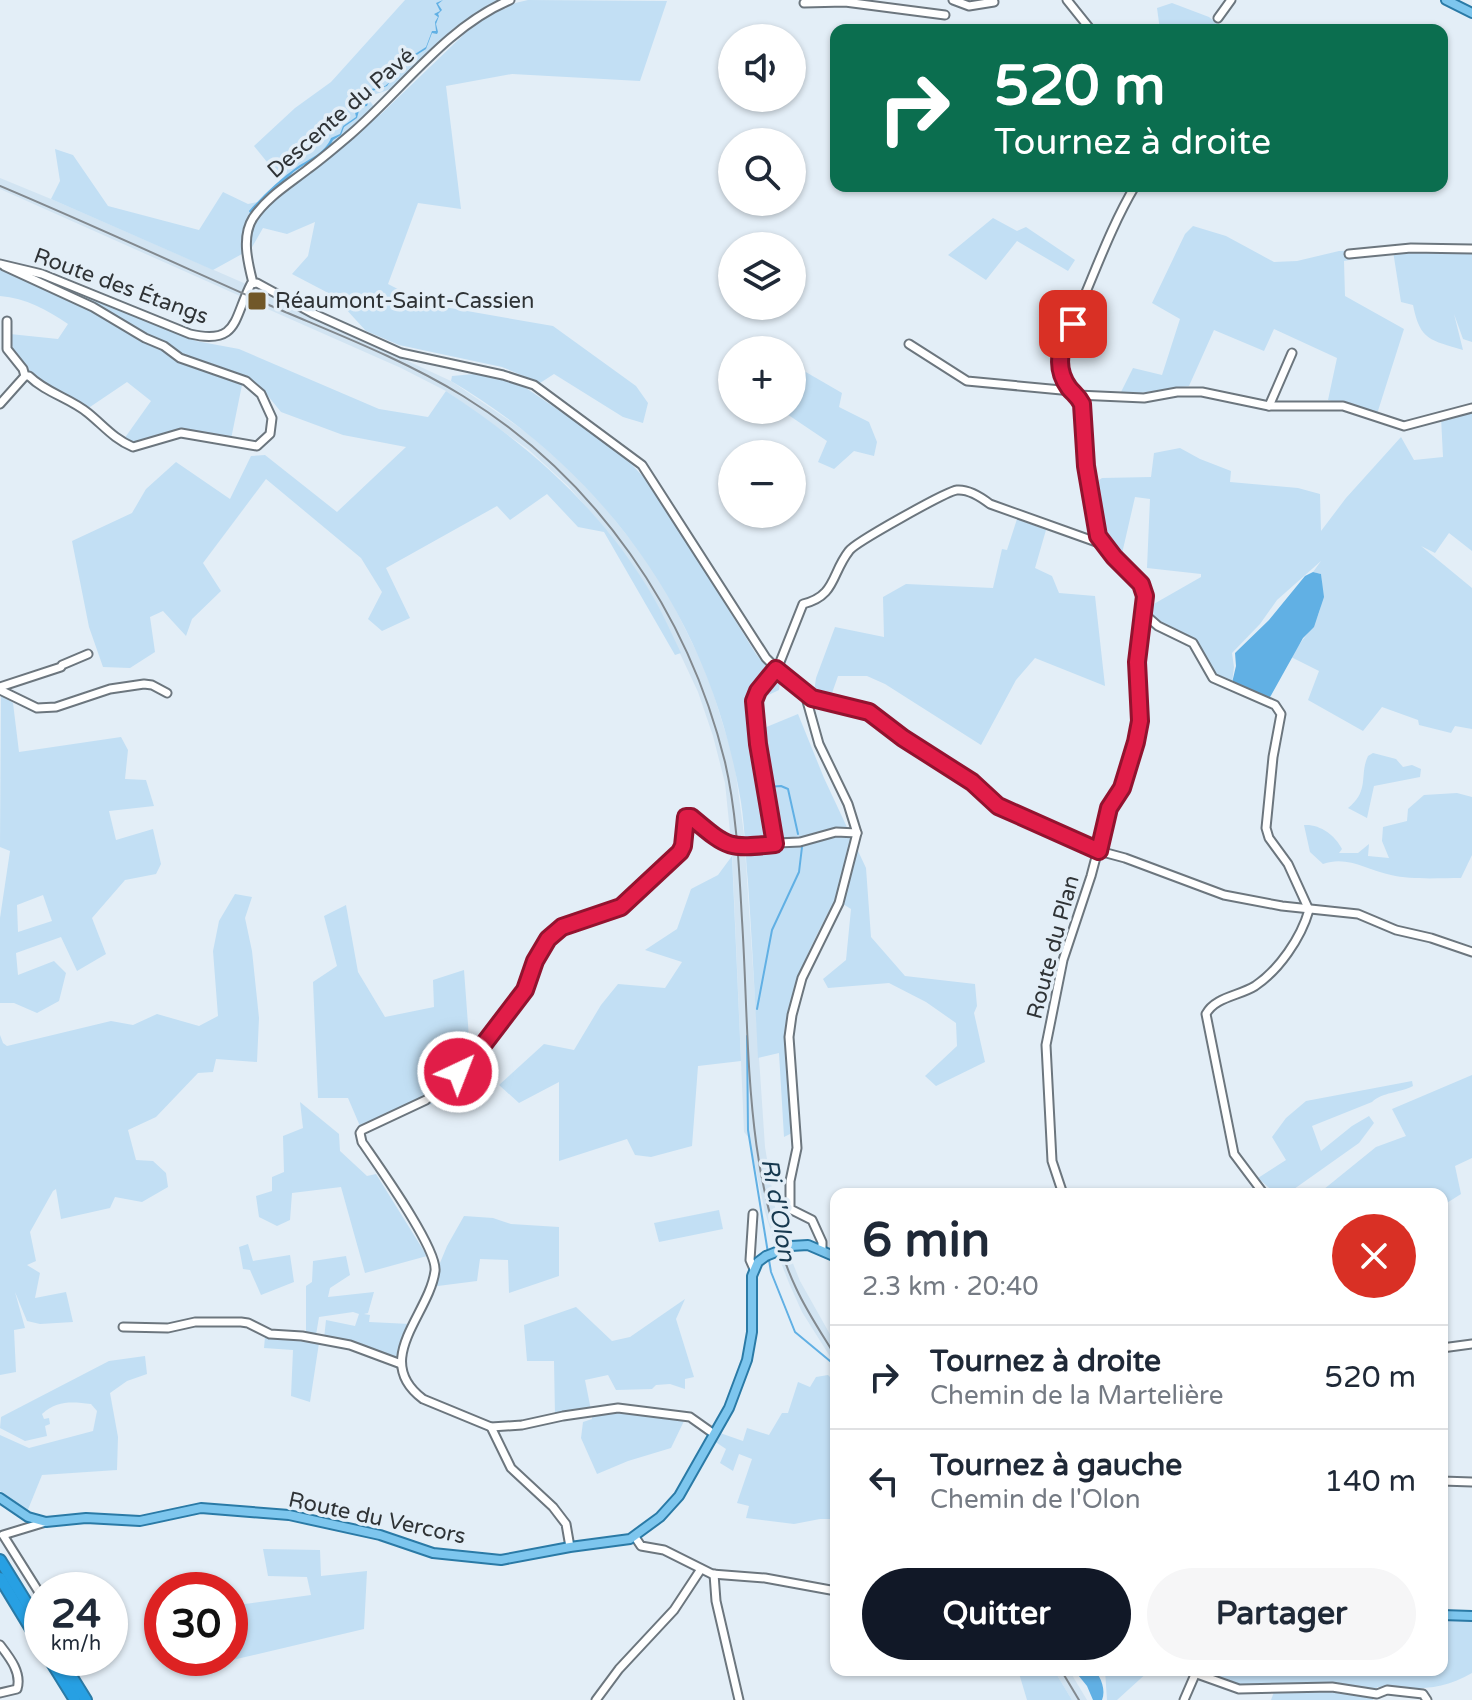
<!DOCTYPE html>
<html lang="fr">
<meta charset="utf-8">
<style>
body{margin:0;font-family:"Varela Round",sans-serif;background:#f6f6f7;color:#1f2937;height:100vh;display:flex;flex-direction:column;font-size:30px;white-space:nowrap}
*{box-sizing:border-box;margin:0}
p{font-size:26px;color:#747a83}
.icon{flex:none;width:44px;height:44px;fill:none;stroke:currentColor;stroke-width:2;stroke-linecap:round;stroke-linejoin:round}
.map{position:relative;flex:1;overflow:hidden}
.side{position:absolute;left:830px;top:1188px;width:618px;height:488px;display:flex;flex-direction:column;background:#fff;border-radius:16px;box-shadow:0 2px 6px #0004}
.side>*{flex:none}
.top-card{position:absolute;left:830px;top:24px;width:618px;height:168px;border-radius:16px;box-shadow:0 2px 6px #0004;background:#0b6e4f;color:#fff;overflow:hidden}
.fabs{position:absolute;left:718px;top:24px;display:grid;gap:16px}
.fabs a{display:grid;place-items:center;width:88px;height:88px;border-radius:50%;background:#fff;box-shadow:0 2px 6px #0004;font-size:40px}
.speed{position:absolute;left:24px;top:1572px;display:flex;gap:16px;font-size:40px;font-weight:700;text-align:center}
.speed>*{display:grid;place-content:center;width:104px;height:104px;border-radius:50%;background:#fff;box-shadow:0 2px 6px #0004;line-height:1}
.speed small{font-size:20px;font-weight:400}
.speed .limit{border:12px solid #d22;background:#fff;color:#111}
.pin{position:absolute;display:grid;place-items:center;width:68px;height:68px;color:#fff;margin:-34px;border-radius:16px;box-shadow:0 4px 12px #0006}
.me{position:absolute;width:88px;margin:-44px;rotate:43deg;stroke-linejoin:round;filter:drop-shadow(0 0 6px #0008)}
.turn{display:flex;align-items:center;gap:28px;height:168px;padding:0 32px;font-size:36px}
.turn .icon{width:104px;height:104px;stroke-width:2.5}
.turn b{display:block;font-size:56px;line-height:68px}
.round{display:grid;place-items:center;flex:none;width:84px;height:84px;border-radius:42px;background:#f6f6f7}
.summary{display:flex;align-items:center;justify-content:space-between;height:136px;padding:0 32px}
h1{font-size:48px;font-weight:700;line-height:60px}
.action{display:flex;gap:16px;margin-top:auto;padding:16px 32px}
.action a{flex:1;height:92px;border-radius:48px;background:#111827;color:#fff;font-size:32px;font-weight:700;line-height:92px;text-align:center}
.action a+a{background:#f6f6f7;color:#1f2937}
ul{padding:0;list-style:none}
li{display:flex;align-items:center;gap:24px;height:104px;padding:0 32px;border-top:2px solid #e0e1e3}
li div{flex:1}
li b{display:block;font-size:30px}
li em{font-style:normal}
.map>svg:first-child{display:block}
.built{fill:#d2e4f2}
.green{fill:#c2dff4;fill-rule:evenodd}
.water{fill:#61b0e4}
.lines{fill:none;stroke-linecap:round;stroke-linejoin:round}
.stream{stroke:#61b0e4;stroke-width:2}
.minor-casing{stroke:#6c767e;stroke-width:11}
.major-casing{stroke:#2a7aa6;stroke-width:12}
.highway-casing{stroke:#2a7aa6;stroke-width:14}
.minor{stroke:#fff;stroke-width:7}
.major{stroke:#7dc6ee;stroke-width:8}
.highway{stroke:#27a0e3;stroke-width:10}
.rail{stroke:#82898f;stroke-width:2}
.major-bridge-casing{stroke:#2a7aa6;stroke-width:12;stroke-linecap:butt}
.major-bridge{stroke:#7dc6ee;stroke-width:8}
.route-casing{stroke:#92132f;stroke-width:20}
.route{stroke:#e11d48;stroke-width:14}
.poi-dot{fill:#715829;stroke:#e3eef7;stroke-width:3}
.labels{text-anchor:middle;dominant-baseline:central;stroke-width:7;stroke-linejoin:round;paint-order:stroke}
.street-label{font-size:22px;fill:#2f3336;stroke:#e3eef7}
.poi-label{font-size:22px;fill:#2f3336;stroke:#e3eef7;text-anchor:start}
.water-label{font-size:24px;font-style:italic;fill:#17394f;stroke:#e3eef7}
</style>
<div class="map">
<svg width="1472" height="1700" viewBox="0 0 1472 1700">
<rect width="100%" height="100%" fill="#e3eef7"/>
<!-- built -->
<g class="built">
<polygon points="0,178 51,199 246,284 240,296 0,189"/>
<polygon points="252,289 451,381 526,432 585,483 646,559 669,596 701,661 712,689 734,760 745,842 731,842 725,783 713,736 698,692 654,598 609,533 568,486 529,450 446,391 401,368 247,300"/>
<polygon points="732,849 745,849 765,1147 776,1213 785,1243 776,1247 765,1212 749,1138 744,1132"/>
<polygon points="788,1251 800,1281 836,1345 836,1366 802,1312 789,1283 778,1255"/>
<polygon points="1054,1670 1069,1670 1087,1700 1072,1700"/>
</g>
<!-- green -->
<g class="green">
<polygon points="405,0 497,0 453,29 397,87 367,97 380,115 483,16 501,6 505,9 511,4 528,0 667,1 640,81 512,74 446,86 461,209 418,203 388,284 427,304 553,326 636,386 648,403 643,423 623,417 554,374 540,383 502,367 399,345 366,331 334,296 292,274 308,256 315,222 287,234 263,228 251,249 213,270 51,199 60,181 55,149 73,155 108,206 199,230 223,192 248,204 277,198 280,178 254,146 295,108 331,82"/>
<polygon points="1172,3 1209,17 1225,30 1160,30 1157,8"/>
<polygon points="993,218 1017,231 1026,227 1075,260 1068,271 1017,241 986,280 948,255"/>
<polygon points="1193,226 1226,236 1274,262 1297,261 1339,251 1368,250 1370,256 1344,261 1345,296 1404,329 1377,414 1328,400 1337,358 1274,329 1264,351 1214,330 1189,386 1140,393 1121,392 1133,368 1162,375 1180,319 1152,303 1185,234"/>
<path d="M1393,251L1472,253V342L1463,339L1454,314L1463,350C1431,340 1420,341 1413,305L1401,302Z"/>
<path d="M0,269L47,276L196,341L239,349L379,409L428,417L446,391C532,448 601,508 654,598C664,616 672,635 681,653L675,655L604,532L578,527L547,494L510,520L497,506L386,568L410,618L382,631L368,619L382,592L361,558L266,479L203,563L221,591L192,619L186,636L163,611L150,617L155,652L130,668L103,667L89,627L72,541L132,513L146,489L176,462L230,499L251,456L265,455L337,512L406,447L343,435L281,412L259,385H242L231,439L193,430L135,442L124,439L151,401L127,382L87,409C58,391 12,372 10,334L58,339L68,324C47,310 26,298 0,296Z"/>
<polygon points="792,364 842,393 839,407 869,422 877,442 874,456 854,451 834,469 818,462 827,441 781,410 792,410"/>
<path d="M474,374L491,376L526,388L619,451L652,486L756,654L780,683L779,690L760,699L748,692L769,826L773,835L764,728L798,714L824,778L866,868L871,937L905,976L975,984L977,1006L974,1013L985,1062L936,1086L925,1076L957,1046L956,1023L926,1002L889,983L828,988L823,979L846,960L851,909L835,899C817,935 795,973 789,1014C783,1052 791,1094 794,1132L784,1137L779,1053L758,1058C755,999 752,940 748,882C745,852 745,820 739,791C708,616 604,471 451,381L452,376Z"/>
<path d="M1472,410V551L1449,533L1435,553L1421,546L1472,588V729L1455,726L1451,733L1419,725L1418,720L1382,707L1363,731L1308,700L1319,671L1291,657C1313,623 1326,619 1321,574L1313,572L1321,561L1277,600L1260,624L1232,653L1234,667L1232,683L1215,677L1197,645L1159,624L1145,609L1201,577V574L1147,568L1150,499L1135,497L1121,558C1095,541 1098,513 1093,484L1102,478L1151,477L1154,453L1180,448L1200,459L1231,471L1230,482L1298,488L1320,494L1321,531L1346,498L1401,437L1414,460L1443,457L1441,417Z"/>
<polygon points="1017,519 1046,530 1035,568 1052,576 1059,593 1095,596 1105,686 1035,658 1016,680 981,745 885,684 867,676 838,676 831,696 814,692 816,678 835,627 884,637 883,597 906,584 993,588 1002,549 1007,550"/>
<path d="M1,694L13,703L19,752L121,737L128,750L125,779L146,780L154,806L109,811L116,840L153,829L161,864L156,874L125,880L92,918L106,954L77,971L61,937L16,953L18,975L54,961L66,973L59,1001L37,1013L14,1003H0V918L10,851L0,847ZM43,895L52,921L18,932L17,905Z"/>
<path d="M1373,753L1396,759L1403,767L1412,765L1421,769L1420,777L1374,786L1367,818L1348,808C1370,791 1359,775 1368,756Z"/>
<path d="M1457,793L1472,797V855L1461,878C1439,878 1412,880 1391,875C1367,870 1347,855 1323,864L1310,852L1304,825C1320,824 1335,835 1342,849L1339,853H1358L1369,844L1368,856L1389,858L1382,841L1383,827L1407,821L1408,809L1424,795Z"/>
<polygon points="732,856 741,1061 698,1066 692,1146 651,1157 635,1155 627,1139 559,1161 559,1082 519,1103 499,1085 544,1044 574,1050 601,1005 618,984 665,988 682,962 645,950 677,929 691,889 718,875"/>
<polygon points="235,894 252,897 245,918 252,951 259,1018 257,1062 216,1059 213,1072 198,1073 156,1117 128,1130 136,1160 153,1161 166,1173 168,1187 142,1202 115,1197 110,1208 61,1219 56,1189 53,1191 30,1232 36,1261 27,1265 40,1273 35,1298 66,1292 73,1322 40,1324 27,1321 15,1292 25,1328 14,1330 16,1372 0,1375 0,1035 3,1043 7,1046 111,1021 133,1025 157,1014 199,1026 218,1016 213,951 219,921"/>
<path d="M346,905L358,972L385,1017L434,1007L433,980L464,970L469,1038L484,1099C466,1104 451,1102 433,1104C408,1106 384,1117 360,1126L348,1098H318L313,982L337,966L324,916Z"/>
<polygon points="1472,1075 1472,1158 1455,1166 1461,1194 1442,1206 1442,1194 1318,1194 1376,1147 1406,1136 1392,1109"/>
<path d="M1412,1081L1413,1086C1400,1093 1382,1092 1372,1102L1312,1126L1321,1151L1352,1126L1369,1116L1374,1123L1359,1143L1287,1194H1276L1258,1178L1286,1160L1272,1137L1286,1118L1306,1101Z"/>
<polygon points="300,1102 339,1134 340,1151 367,1176 376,1174 427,1256 365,1273 341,1187 292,1193 290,1220 277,1226 259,1217 256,1196 272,1191 272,1177 284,1172 283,1136 303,1128"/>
<polygon points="719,1210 723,1229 659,1242 654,1223"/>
<polygon points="464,1216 493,1218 511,1224 559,1227 559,1276 509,1293 508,1260 480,1259 477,1281 430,1287 447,1246"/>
<polygon points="248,1244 253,1261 290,1255 294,1282 261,1295 250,1270 243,1269 239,1247"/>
<polygon points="346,1256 350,1275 330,1288 328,1297 374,1292 368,1313 364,1314 370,1315 369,1322 410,1324 398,1360 324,1339 326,1320 355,1326 359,1314 353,1312 319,1317 316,1335 306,1333 306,1286 312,1282 313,1261"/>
<polygon points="685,1299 676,1319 694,1377 685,1379 685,1389 670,1384 656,1385 652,1389 616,1390 608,1375 585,1380 591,1410 555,1416 554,1361 527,1361 524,1325 576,1307 612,1341 630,1337"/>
<polygon points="265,1337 319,1343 310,1402 291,1396 293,1350 264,1348"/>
<path d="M145,1356L147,1374L127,1381L110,1393L118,1437L117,1470L42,1475L27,1512L0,1491V1435L29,1448L93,1431L97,1411L91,1404C72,1402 58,1400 42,1414L44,1419L49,1418L50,1424L45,1426L47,1436L25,1441L0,1428L1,1417L109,1361Z"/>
<polygon points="828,1375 836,1383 836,1519 820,1519 794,1524 746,1518 749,1506 737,1503 752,1459 739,1454 733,1471 720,1463 726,1449 714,1441 720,1433 743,1441 747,1428 769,1435 782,1413 788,1413 798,1382 810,1387 816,1377"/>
<polygon points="618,1410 684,1421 671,1448 628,1461 597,1474 581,1438 583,1422 592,1419 592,1414"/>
<polygon points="263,1549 320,1550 321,1576 367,1571 364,1629 228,1661 230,1606 311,1595 307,1577 268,1576"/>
<path d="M1442,1619H1472V1673C1439,1692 1413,1689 1377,1687L1376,1692L1327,1683L1242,1687L1199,1671L1442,1670Z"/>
<polygon points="1018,1670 1054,1670 1072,1700 1027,1700"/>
<polygon points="1105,1670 1150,1670 1117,1700 1107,1700"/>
<polygon points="1321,1687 1373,1697 1373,1700 1271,1700 1274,1692"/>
</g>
<!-- water -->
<g class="water">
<path d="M443,0L438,4L442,10L438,14L439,16L436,24L438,32L437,34L432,33L426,49L401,65L387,86L372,91L367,106L360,107L357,118L344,127L341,135L333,140C327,154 310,161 298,169C292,172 288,178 284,182C272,193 260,199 250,213L249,211C264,194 280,179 297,167C309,159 325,153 331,138L340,134L343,126L356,117L355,112L359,106L366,104L371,89L385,86L391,81L401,63L426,47L432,31H436L435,22L438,17L434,14L440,11L436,3Z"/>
<polygon points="1313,572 1321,574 1324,597 1314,627 1303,638 1269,699 1232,683 1236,666 1235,653 1269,620 1305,576"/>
<path d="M1074,1670H1095C1101,1678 1106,1690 1102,1700H1093L1087,1686Z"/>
</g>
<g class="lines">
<!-- stream -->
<g class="stream">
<polyline points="759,713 760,699"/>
<polyline points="761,740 766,769"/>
<polyline points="767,787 781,786 788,789 798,834"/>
<polyline points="757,1009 772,930 799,872 802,847"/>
<polyline points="747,1036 748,1130 768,1253"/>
<polyline points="769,1260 771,1272 795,1332 836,1366"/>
</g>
<defs>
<g id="minor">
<polyline points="953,0 969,6 994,2"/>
<polyline points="1067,0 1091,30"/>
<polyline points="804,3 845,2 945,15"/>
<polyline points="1218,18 1231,0"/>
<polyline points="1349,254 1411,248 1472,249"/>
<path d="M0,264L42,274L190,334C239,345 233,319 251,284L257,283L312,313L401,353L503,375L534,385L642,465L766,658L792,684L812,698L869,712L903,738L972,782L998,806L1087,844L1099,851L1125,858L1224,895L1282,906L1358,914L1396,930L1431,938L1472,952"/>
<path d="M253,283C248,263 241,237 253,218C267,197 289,184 308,169C323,158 337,146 351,134C402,90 446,27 510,0"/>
<polyline points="7,321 7,349 23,369 25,376"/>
<polyline points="909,344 967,381 1072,391"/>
<polyline points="1077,395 1144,398 1177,392 1202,392 1269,406 1343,406 1404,426 1472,408"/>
<path d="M0,404L25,376H29C46,393 70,398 88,413C104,426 114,439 133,447L181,433L257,446L270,434L272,418L261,394L246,381L180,358L164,346L145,338L93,307L4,266"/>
<polyline points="1269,406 1292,353"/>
<polyline points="1142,612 1158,626 1193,643 1213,678 1275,705 1281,714 1273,757 1266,828 1269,838 1288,864 1309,910"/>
<polyline points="0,687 61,667 62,665 88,654"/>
<polyline points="0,690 37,708 56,707 110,689 144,684 152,685 167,693"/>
<polyline points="805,694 819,744 848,804 857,833 839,903 802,978 792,1015 789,1037 797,1148 790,1181 790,1209 812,1220 822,1242 822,1250"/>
<path d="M775,844L758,744L754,701L758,691L778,667L803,604C836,596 831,574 849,551C854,543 947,491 957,490C969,489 981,497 990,504L1102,544"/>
<path d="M1063,1194L1052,1161L1046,1045L1063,960L1091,876L1109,808L1122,788L1133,757L1140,721L1137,662L1144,589L1128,569L1102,544L1098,536L1086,466L1082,404C1075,389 1062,380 1060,361C1058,341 1074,322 1081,304C1098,264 1113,223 1135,186"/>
<path d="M1264,1194L1234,1154L1206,1014C1215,997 1239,996 1255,986C1279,970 1301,938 1309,910"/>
<polyline points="753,1214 750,1260 754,1269"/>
<polyline points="123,1327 168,1328 195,1322 241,1322 248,1323 270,1334 302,1336 350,1345 401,1364"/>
<polyline points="1442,1348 1472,1344"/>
<polyline points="491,1427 522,1425 563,1416 618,1408 690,1417 714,1434"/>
<polyline points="1442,1481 1472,1482"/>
<polyline points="635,1537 641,1546 664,1550 712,1574 765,1578 836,1591"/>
<path d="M570,1547L566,1524L553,1507L511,1468L491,1427L423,1399C371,1360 429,1315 435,1271C438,1249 377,1164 362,1142L360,1133L362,1130L426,1100L474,1057L525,990L535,961L548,939L558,929L621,907L680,852L683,846L686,817H691L718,840L730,845L800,842L836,832L857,833"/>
<polyline points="714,1574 716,1601 739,1700"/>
<polyline points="42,1597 3,1535 46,1522"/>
<path d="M0,1645C10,1658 22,1673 17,1689L0,1693"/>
<polyline points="1197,1674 1239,1689 1332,1687 1377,1694 1387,1690 1423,1694 1427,1700"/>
<polyline points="596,1700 619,1669 674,1610 701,1569"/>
<polyline points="1184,1700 1197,1670"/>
</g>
<g id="major">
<polyline points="1446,0 1472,13"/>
<polyline points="791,1246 808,1245 836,1257"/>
<polyline points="0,1498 28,1517 46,1522 86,1518 140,1521 201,1508 289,1515 380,1535 433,1553 501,1560 570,1547 630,1539 660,1517 679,1496 729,1408 747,1360 752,1332 752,1276 758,1262 766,1256"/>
<polyline points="1442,1615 1472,1616"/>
</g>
<g id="highway">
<polyline points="0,1560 42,1628"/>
<polyline points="0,1578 42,1647"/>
<polyline points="49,1658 75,1700"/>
<polyline points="60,1658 86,1700"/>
</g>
</defs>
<!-- minor casing -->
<use href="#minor" class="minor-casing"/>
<!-- major casing -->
<use href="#major" class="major-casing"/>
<!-- highway casing -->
<use href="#highway" class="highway-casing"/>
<!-- minor -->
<use href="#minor" class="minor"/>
<!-- major -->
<use href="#major" class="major"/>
<!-- highway -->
<use href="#highway" class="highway"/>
<!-- rail -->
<g class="rail">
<path d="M0,186C90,224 179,265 269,305C334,333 403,359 463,396C596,478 688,612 725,762C737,814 739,868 742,920C750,1042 743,1175 796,1288C807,1312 822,1334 836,1357"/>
<polyline points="1061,1670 1079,1700"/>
</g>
<defs>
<polyline id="major-bridge" points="766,1256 791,1246"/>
</defs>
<!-- major-bridge casing -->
<use href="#major-bridge" class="major-bridge-casing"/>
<!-- major-bridge -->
<use href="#major-bridge" class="major-bridge"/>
</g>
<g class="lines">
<defs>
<path id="route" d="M458,1072L480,1049L525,990L535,961L548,939L562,927L621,907L680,852L683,846L686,817H691C728,848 727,849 775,844L758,744L754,701L758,691L776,669L812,698L869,712L903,738L972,782L998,806L1099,851L1109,808L1122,788L1136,742L1140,721L1137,662L1145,596L1141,584L1114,557L1098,536L1086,466L1082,404C1078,396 1074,394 1069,388C1053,366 1061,345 1073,324"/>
</defs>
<!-- route casing -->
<use href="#route" class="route-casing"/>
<!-- route -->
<use href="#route" class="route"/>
</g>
<!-- markers -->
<rect class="poi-dot" x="247" y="291" width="20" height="20" rx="4"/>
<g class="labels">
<!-- street labels -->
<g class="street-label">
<text transform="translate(341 113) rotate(-41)">Descente du Pavé</text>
<text transform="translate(121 286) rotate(20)">Route des Étangs</text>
<text transform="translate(1053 947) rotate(-75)">Route du Plan</text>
<text transform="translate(377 1518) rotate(12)">Route du Vercors</text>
</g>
<!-- poi labels -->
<g class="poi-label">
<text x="275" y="301">Réaumont-Saint-Cassien</text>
</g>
<!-- water labels -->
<g class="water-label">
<text transform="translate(778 1210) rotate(80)">Ri d'Olon</text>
</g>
</g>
</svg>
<div class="fabs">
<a><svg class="icon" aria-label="sound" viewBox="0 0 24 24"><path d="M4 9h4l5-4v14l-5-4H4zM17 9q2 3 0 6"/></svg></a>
<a><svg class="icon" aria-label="search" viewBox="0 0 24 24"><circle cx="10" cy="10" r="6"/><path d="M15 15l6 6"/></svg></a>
<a><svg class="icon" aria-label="layers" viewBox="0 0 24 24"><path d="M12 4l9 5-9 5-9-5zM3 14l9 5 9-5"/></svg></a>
<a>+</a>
<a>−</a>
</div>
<div class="speed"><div>24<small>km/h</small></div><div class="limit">30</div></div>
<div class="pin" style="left:1073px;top:324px;background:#d93025"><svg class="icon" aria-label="arrive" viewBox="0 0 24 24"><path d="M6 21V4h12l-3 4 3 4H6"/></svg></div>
<svg class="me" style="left:458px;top:1072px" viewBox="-20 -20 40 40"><circle r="17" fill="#e11d48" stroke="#fff" stroke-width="3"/><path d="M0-11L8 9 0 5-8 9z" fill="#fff"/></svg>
<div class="top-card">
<div class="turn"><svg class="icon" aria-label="right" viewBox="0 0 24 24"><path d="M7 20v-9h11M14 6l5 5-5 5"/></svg><div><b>520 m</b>Tournez à droite</div></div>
</div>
<section class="side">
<div class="summary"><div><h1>6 min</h1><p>2.3 km · 20:40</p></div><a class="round" style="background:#d93025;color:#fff"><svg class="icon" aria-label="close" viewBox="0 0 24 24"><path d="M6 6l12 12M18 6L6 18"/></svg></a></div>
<ul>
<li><svg class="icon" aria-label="right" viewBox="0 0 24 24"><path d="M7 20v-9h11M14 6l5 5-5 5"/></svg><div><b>Tournez à droite</b><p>Chemin de la Martelière</p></div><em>520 m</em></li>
<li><svg class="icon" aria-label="left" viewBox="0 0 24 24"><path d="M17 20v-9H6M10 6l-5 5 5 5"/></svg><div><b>Tournez à gauche</b><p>Chemin de l'Olon</p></div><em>140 m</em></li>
</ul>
<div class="action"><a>Quitter</a><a>Partager</a></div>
</section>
</div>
